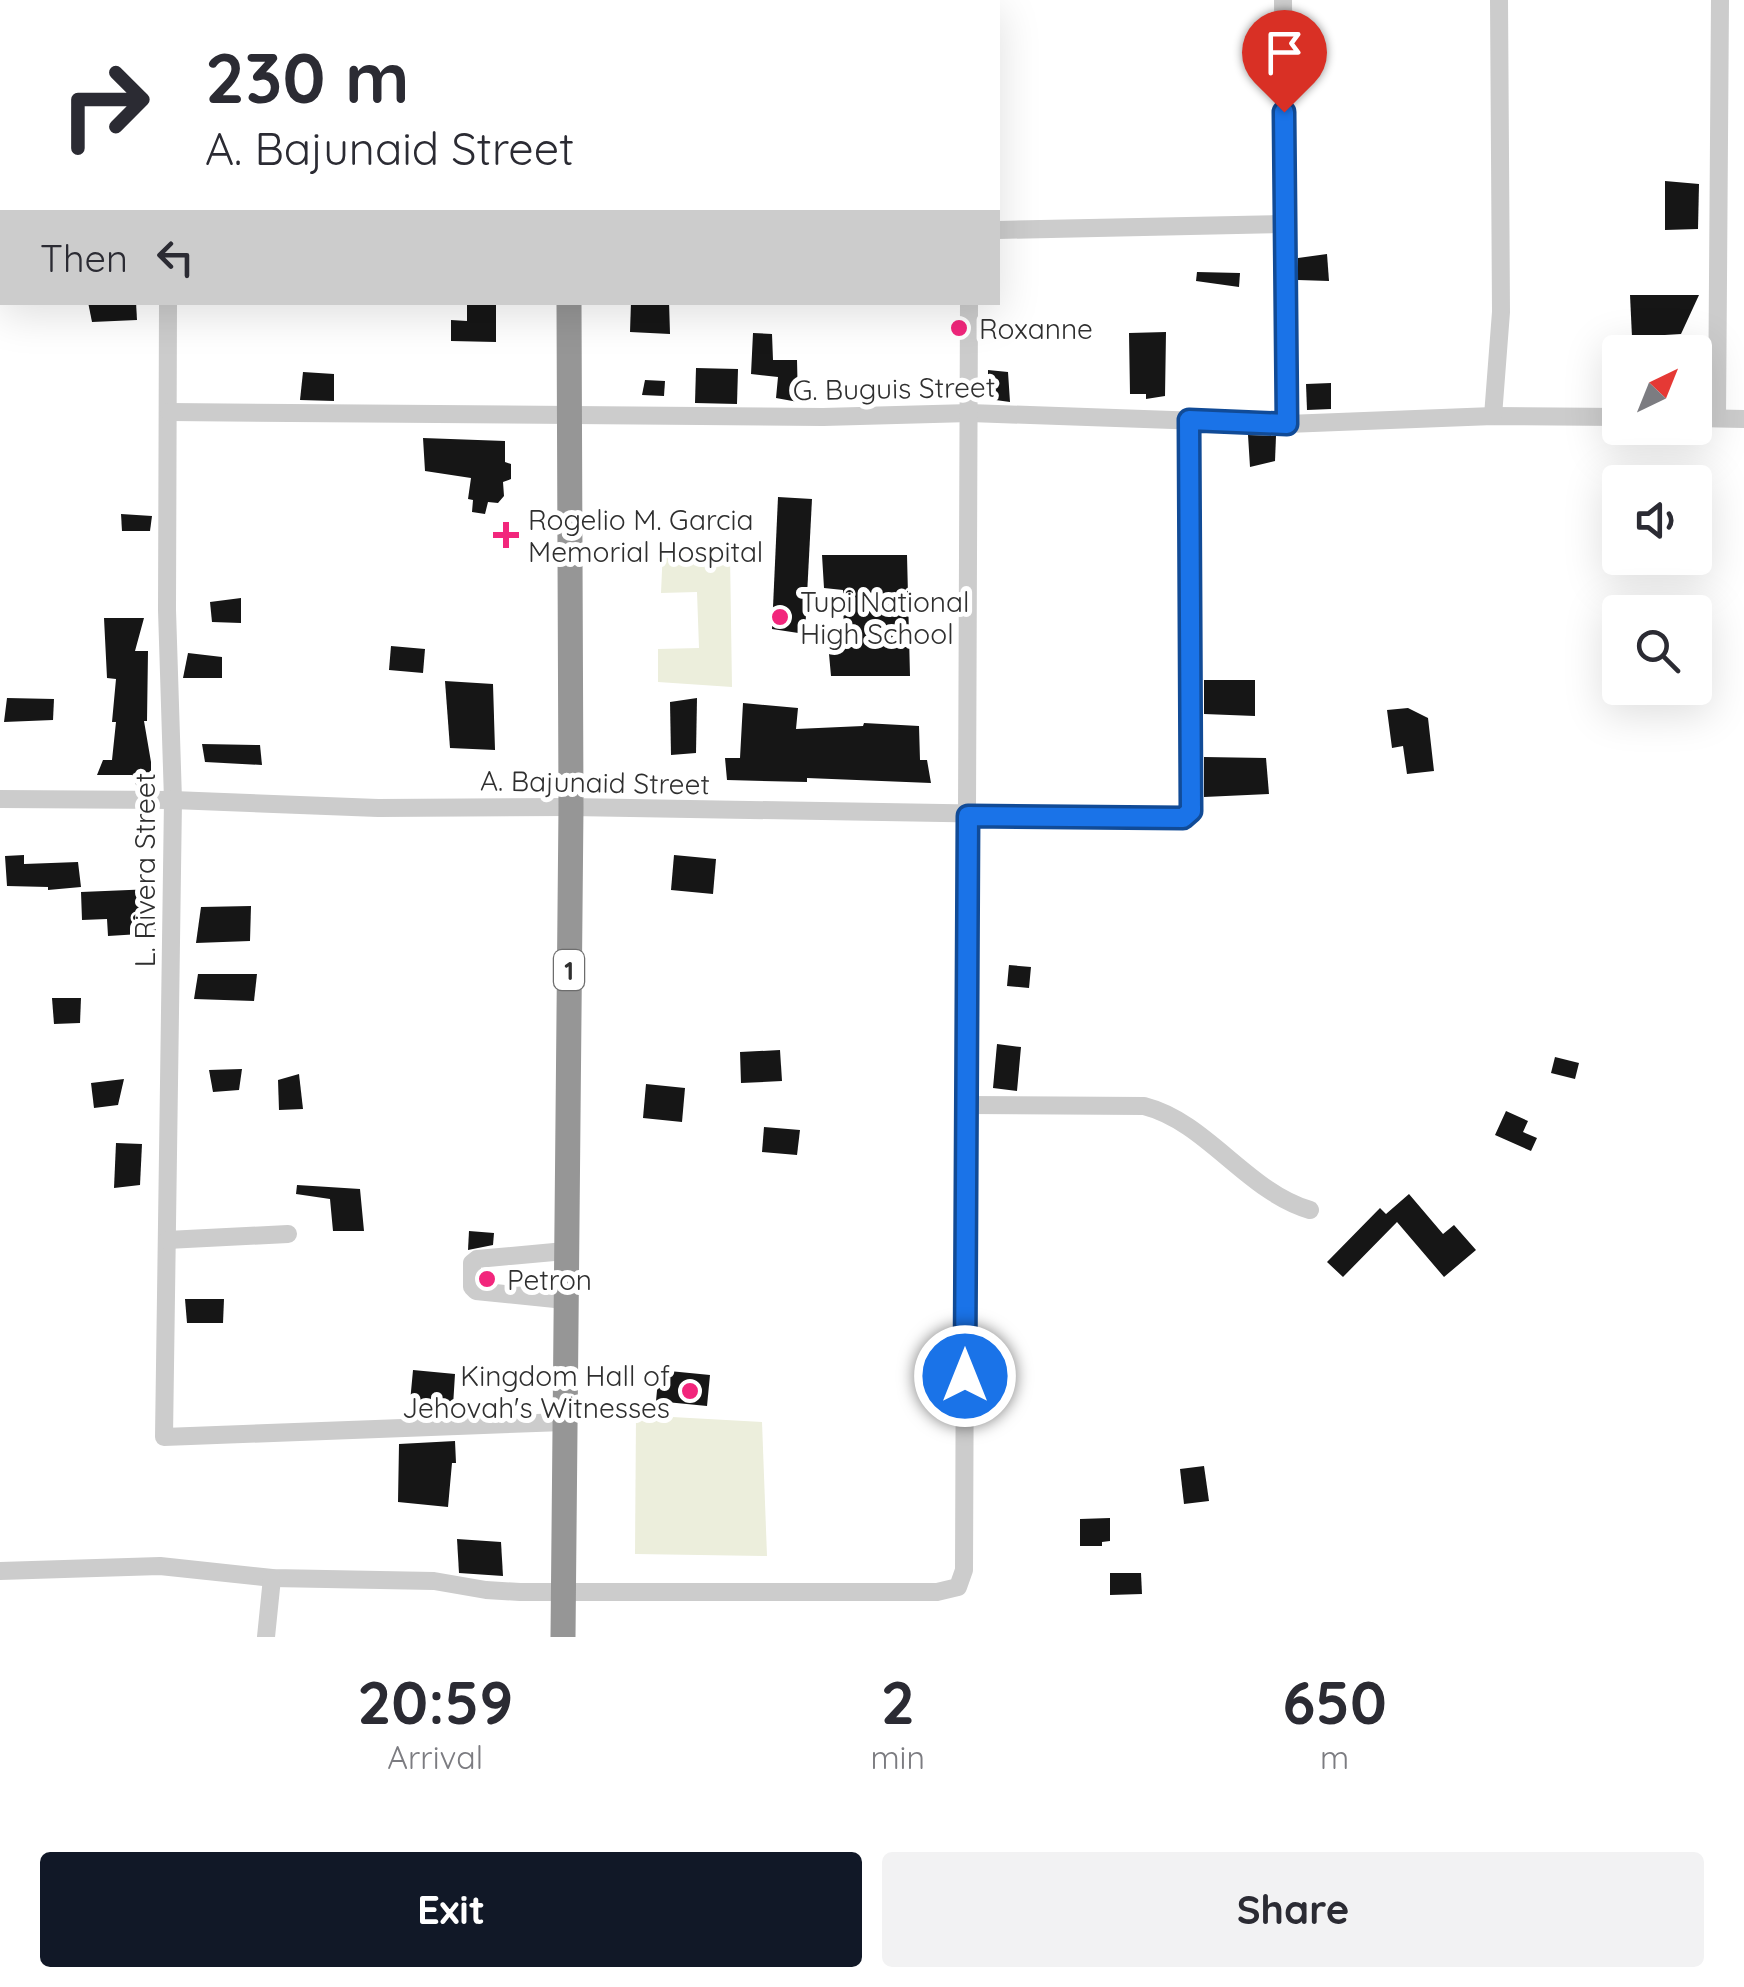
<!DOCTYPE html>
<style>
body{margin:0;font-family:Quicksand,sans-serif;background:#f2f2f3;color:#2b2b33;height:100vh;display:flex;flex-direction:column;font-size:38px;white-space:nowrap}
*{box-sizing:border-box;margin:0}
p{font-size:32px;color:#7c7c81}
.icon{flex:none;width:55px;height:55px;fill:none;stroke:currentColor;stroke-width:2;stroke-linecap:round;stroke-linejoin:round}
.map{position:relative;height:1637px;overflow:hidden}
.details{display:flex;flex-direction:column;background:#fff;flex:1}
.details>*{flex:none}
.hud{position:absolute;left:0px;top:0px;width:1000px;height:305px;box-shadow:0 10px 40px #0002;background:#fff;color:#2b2b33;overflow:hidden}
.needle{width:65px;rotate:43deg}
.controls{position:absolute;left:1602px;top:335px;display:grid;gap:20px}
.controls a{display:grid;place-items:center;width:110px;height:110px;border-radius:10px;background:#fff;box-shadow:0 10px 40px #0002;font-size:50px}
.pin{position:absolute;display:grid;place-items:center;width:85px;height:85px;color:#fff;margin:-102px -42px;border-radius:50% 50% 50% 0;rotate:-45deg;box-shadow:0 0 10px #0007}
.pin .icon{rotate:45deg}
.me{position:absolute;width:110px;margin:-55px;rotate:0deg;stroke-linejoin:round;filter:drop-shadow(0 0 8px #0008)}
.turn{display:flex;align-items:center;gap:35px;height:210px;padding:0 40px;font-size:45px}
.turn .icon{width:130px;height:130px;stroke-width:2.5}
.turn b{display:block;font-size:70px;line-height:85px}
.then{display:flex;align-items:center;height:95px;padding:0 40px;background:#0003;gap:20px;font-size:38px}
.eta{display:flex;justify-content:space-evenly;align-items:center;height:170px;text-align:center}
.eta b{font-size:60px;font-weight:700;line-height:70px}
.primary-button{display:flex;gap:20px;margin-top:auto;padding:20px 40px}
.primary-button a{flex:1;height:115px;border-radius:10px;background:#111827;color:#fff;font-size:40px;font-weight:700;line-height:115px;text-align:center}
.primary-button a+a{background:#f2f2f3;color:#2b2b33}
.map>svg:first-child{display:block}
.green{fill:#eceedc}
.building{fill:#161616}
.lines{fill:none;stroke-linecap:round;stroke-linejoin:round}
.minor{stroke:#ccc;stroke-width:18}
.highway{stroke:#969696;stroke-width:25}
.route-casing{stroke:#114b97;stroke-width:25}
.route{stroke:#1a73e8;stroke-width:18}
.poi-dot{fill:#f2267c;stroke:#fff;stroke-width:4}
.labels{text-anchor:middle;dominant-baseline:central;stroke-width:10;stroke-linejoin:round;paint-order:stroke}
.shield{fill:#fff;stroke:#6d6d6d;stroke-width:2.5}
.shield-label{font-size:25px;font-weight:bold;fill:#2f2f2f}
.poi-label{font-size:28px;fill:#2f2f2f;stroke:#fff;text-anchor:start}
.street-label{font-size:28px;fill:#2f2f2f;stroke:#fff}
</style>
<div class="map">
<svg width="1744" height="1637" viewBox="0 0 1744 1637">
<rect width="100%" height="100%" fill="#fff"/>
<!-- green -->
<g class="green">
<polygon points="663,548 730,555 732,687 658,682 658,649 699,648 697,592 661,593"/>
<polygon points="636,1415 762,1422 767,1556 635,1554"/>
</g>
<!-- building -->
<g class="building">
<polygon points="1665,181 1699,184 1698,229 1665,230"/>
<polygon points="1327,254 1329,281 1298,280 1298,258"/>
<polygon points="1197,272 1240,273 1239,287 1196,281"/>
<polygon points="1630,295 1699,295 1681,334 1632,337"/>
<polygon points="88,302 136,302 137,320 92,322"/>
<polygon points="467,302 496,302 496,342 451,341 451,320 467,321"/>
<polygon points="631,302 669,302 670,334 630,332"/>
<polygon points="1166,332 1165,396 1146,399 1146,394 1130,394 1129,333"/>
<polygon points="753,333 772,334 773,360 797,360 798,402 776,398 778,377 751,374"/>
<polygon points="696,368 738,369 737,404 695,403"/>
<polygon points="988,370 1008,372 1010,402 981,398 981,385 988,385"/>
<polygon points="303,372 334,374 334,401 300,400"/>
<polygon points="645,380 665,381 664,396 642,395"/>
<polygon points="1331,383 1331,409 1307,410 1306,384"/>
<polygon points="1248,435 1276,436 1275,461 1250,467"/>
<polygon points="423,438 505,441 505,462 511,464 511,479 503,482 504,496 498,503 488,502 485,514 472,512 473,500 468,499 471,478 425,471"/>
<polygon points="778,497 812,499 805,634 772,629"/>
<polygon points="121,514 152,516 150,531 122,531"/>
<polygon points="822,555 907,555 910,676 831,676 828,643 844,642 843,590 824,588"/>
<polygon points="241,598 241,623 212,622 210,602"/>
<polygon points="104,618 144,618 135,651 148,651 147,721 144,721 151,762 151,785 137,787 132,775 97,775 103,760 112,760 116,722 112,722 116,679 107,678"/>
<polygon points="391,646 425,649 423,673 389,670"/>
<polygon points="188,653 222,657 222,678 183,678"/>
<polygon points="1204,680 1255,680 1255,716 1204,714"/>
<polygon points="445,681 493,684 495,750 450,748"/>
<polygon points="7,698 54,699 53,720 4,722"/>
<polygon points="697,698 696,753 671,755 670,702"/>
<polygon points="743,703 798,708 796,729 863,726 864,723 919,726 920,760 927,760 931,783 807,778 807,782 727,780 725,758 740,758"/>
<polygon points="1408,708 1428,718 1434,771 1407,774 1403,746 1392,748 1387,710"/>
<polygon points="202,744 260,745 262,765 205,762"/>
<polygon points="1204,757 1266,758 1269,794 1204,797"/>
<polygon points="24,855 24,864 78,862 81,887 48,890 48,887 7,886 5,856"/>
<polygon points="674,855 716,859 713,894 671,890"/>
<polygon points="153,889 156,933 108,936 107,919 82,920 81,892"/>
<polygon points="251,906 250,941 196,943 201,907"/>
<polygon points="1009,965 1031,967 1029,988 1007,986"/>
<polygon points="198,974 257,974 254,1001 194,999"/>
<polygon points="52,998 81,998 80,1023 54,1024"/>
<polygon points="997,1044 1021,1047 1017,1091 993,1088"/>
<polygon points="780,1050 782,1081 741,1083 740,1052"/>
<polygon points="1555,1057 1579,1063 1575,1079 1551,1073"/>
<polygon points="242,1069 239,1090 213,1092 209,1070"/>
<polygon points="299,1074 303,1109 279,1110 278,1080"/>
<polygon points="124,1079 118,1105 94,1108 91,1083"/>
<polygon points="646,1084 685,1088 682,1122 643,1118"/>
<polygon points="1506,1111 1528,1121 1523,1132 1537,1138 1531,1151 1495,1135"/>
<polygon points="764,1127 800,1130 797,1155 762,1152"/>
<polygon points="116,1143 142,1144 140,1185 114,1188"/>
<polygon points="297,1185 360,1189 364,1231 333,1231 330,1199 296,1194"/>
<polygon points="1409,1194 1443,1234 1454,1225 1476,1250 1444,1277 1397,1222 1343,1277 1327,1262 1380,1208 1386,1214"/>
<polygon points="469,1231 494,1233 493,1245 468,1250"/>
<polygon points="185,1299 224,1299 223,1323 187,1323"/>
<polygon points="413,1370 455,1374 453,1406 410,1402"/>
<polygon points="659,1370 710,1375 707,1406 656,1401"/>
<polygon points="455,1441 456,1463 452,1463 448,1507 398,1502 399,1444"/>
<polygon points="1204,1466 1209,1501 1184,1504 1180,1469"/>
<polygon points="1110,1518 1110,1541 1102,1542 1102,1546 1080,1546 1080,1519"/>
<polygon points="457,1539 501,1542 503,1576 459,1573"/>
<polygon points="1110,1573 1141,1573 1142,1594 1110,1595"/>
</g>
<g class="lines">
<!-- minor -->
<g class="minor">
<polyline points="166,0 166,2"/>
<polyline points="1283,0 1287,424"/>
<polyline points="968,2 968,0"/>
<polyline points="998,230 1286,224"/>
<polyline points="168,302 167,610 173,800 164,1437 564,1422"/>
<polyline points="169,412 823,417 970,413 1287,424 1493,416 1620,417"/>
<polyline points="1493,416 1501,312 1499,0"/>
<polyline points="1695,418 1744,419"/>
<polyline points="1717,418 1720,0"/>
<polyline points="0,799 173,800 378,808 571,807 1186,817 1192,806 1189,420"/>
<path d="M966,1105L1144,1106C1207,1122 1246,1191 1310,1210"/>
<polyline points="167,1240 288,1234"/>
<polyline points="565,1300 476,1291 472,1287 472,1263 477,1259 565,1251"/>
<polyline points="0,1571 160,1566 272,1578 434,1581 486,1590 520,1592 937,1592 958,1587 964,1570 969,302"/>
<polyline points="266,1637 272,1578"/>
</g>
<!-- highway -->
<g class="highway">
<polyline points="568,0 568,2"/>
<polyline points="563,1637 571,807 569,302"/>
</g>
</g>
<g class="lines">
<defs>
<polyline id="route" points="965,1376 968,816 1183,818 1191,811 1189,420 1287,424 1284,112"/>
</defs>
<!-- route casing -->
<use href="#route" class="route-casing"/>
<!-- route -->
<use href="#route" class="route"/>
</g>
<!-- markers -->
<g class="poi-dot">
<circle cx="959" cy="328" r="10"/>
<path d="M501 520h10v10h10v10h-10v10h-10v-10h-10v-10h10z"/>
<circle cx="780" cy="617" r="10"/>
<circle cx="487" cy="1279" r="10"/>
<circle cx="690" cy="1391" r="10"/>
</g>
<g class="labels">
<!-- shield labels -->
<rect class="shield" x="554" y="950" width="30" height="40" rx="8"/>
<g class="shield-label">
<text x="569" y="970">1</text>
</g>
<!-- poi labels -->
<g class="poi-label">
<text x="979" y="328">Roxanne</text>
<text x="528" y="519">Rogelio M. Garcia<tspan x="528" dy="32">Memorial Hospital</tspan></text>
<text x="800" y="601">Tupi National<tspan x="800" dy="32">High School</tspan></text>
<text x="507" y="1279">Petron</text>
<text x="670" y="1375" text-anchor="end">Kingdom Hall of<tspan x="670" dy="32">Jehovah's Witnesses</tspan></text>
</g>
<!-- street labels -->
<g class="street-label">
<text transform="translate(894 388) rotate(-1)">G. Buguis Street</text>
<text transform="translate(595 782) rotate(1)">A. Bajunaid Street</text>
<text transform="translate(144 870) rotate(-90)">L. Rivera Street</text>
</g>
</g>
</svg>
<div class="controls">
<a><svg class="needle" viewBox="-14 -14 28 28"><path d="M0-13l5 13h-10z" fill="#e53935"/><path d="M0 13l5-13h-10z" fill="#7c7c81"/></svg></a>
<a><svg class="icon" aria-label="sound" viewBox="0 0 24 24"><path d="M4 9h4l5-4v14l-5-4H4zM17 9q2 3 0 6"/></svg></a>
<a><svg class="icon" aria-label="search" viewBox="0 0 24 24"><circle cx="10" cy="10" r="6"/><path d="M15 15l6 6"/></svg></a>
</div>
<div class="pin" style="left:1284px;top:112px;background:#d93025"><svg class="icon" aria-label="arrive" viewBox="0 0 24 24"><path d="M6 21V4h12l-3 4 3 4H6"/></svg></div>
<svg class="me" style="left:965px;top:1376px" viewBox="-20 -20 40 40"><circle r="17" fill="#1a73e8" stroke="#fff" stroke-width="3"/><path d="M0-11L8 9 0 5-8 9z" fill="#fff"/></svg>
<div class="hud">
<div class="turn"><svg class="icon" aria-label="right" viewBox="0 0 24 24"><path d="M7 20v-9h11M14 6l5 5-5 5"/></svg><div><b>230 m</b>A. Bajunaid Street</div></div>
<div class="then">Then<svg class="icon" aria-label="left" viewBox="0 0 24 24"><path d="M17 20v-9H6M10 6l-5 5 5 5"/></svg></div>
</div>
</div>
<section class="details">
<div class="eta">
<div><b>20:59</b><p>Arrival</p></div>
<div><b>2</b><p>min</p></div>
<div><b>650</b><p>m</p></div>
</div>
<div class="primary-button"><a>Exit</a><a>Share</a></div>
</section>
